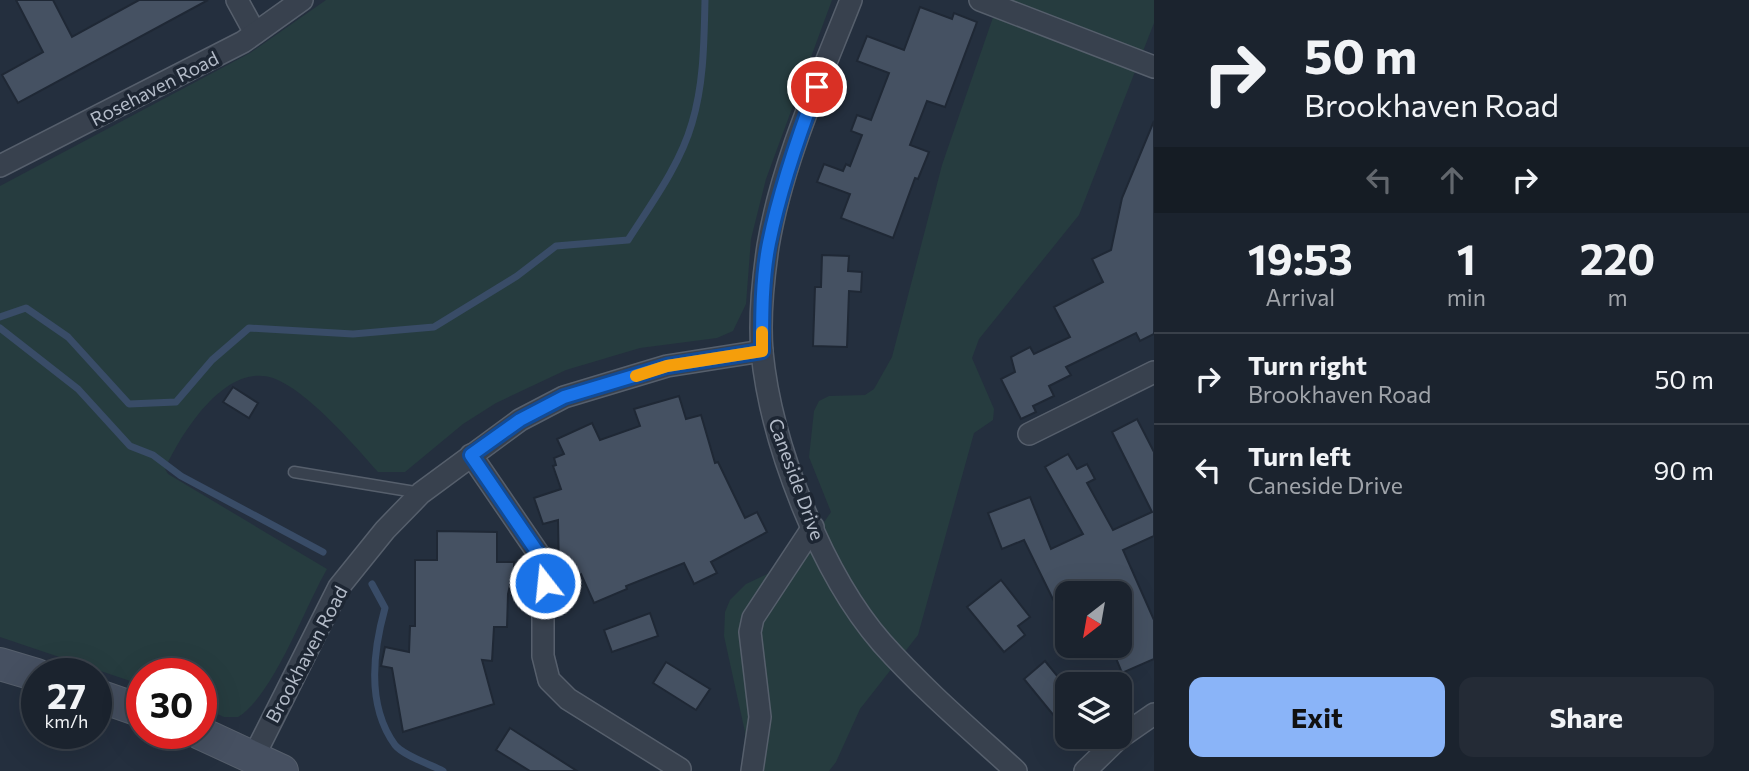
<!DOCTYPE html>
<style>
body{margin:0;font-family:Commissioner,sans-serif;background:#242b36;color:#f1f3f6;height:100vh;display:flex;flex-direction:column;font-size:26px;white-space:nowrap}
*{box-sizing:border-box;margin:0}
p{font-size:23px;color:#a0a4aa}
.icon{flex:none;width:38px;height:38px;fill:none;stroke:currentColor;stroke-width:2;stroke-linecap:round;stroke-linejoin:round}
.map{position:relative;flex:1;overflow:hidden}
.details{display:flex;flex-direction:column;background:#1b232e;width:595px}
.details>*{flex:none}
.guide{background:#1b232e;color:#f1f3f6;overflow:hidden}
.needle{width:46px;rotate:211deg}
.controls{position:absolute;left:1055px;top:581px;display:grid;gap:14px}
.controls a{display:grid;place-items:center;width:77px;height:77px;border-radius:14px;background:#1b232e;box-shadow:0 7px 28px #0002,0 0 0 2px #39404a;font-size:35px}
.speed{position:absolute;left:21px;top:658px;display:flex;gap:14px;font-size:35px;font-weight:700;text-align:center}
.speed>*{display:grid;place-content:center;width:91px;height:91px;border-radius:50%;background:#1b232e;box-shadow:0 7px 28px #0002,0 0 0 2px #39404a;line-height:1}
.speed small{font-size:18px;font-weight:400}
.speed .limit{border:10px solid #d22;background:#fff;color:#111}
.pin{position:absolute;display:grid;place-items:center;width:60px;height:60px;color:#fff;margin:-30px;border:4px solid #fff;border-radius:50%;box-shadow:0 2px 7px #0007}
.me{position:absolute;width:77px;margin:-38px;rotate:344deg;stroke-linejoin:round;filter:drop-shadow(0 0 5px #0008)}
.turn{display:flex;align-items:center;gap:24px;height:147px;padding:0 35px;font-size:32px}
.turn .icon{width:91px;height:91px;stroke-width:2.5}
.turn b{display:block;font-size:49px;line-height:60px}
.lanes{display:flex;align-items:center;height:66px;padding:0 35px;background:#0003;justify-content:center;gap:35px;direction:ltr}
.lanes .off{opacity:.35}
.eta{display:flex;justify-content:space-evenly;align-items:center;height:119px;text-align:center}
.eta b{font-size:42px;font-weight:700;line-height:49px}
.cta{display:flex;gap:14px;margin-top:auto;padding:14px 35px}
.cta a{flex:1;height:80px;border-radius:14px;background:#8ab4f8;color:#111;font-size:28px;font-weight:700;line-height:80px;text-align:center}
.cta a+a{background:#242b36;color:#f1f3f6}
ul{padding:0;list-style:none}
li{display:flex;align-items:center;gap:21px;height:91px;padding:0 35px;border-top:2px solid #39404a}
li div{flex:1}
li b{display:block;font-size:26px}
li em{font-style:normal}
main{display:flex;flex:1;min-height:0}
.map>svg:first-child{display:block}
.green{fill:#263c3f}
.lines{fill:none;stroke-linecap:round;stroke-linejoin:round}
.stream{stroke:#394c67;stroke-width:7}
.building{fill:#455162;stroke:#1f2835;stroke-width:2}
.lane-casing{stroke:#565f6c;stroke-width:13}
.street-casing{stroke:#565f6c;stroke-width:24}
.secondary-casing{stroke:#565f6c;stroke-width:34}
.lane{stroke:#38414e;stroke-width:10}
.street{stroke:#38414e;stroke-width:21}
.secondary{stroke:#465061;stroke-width:32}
.route-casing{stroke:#114b97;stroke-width:18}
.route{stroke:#1a73e8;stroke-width:12}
.slow{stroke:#f59e0b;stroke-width:12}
.labels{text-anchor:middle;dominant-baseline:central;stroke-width:7;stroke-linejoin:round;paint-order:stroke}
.street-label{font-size:19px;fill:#b4bcc9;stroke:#1d2633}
</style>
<main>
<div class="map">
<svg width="1154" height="771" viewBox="0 0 1154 771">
<rect width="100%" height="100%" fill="#242f3e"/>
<!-- green -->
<g class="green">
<path d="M326,0H832L766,179L751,239L746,304L733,331L717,338L640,348L566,370L496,403L463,424L405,472H378C354,445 307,390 273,378C225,362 181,434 165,469L168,474L327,569C305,607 273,696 238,717H224L201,707V674H142V685L0,637V186L250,53Z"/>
<polygon points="999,0 1154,0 1154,23 1079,215 979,339 972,358 994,409 993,420 974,433 918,635 860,709 836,762 829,771 744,771 745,732 724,636 725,612 730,600 746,584 799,559 831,512 809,457 814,411 819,401 829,396 865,395 874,389 892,357 942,165"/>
</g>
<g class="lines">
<!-- stream -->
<g class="stream">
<path d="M0,317L26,308L68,337L129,404L176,402L212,360L249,328L353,334L434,327L517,276L556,246L628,240C651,204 680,165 692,123C704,83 704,41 705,0"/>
<polyline points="0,328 78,389 130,446 153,455 181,476 323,552"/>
<path d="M372,584L385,608C373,651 366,705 395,745C404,756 430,764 443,771"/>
</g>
</g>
<!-- building -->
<g class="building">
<polygon points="16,0 53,0 72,37 139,0 208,0 18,103 2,75 43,52"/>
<polygon points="920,7 952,19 954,13 977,22 945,107 927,101 910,145 929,152 918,179 915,178 893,238 841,218 850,194 817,182 824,164 843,171 846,164 850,166 862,135 851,131 857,115 871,120 889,73 857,61 867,36 904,50"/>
<polygon points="1154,121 1154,334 1140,341 1136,333 1066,367 1071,375 1049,386 1054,396 1033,406 1036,412 1021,419 1001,379 1015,372 1011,357 1030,347 1034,354 1070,337 1054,307 1103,282 1092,259 1111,250 1122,198"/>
<polygon points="822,255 849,256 848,271 862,272 861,292 849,291 847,347 813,346 815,287 821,287"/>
<polygon points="233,387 258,403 249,418 223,402"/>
<polygon points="679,396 686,419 701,415 715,463 718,462 745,518 757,512 767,532 711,562 717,573 694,584 684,563 626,586 627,589 594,603 581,574 576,576 573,568 559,573 558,520 543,524 534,498 561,489 553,466 556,465 554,458 564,454 557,439 592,423 600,440 640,426 634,409"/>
<polygon points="1137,419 1154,452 1154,536 1123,550 1154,620 1154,659 1122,673 1111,646 1120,646 1120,593 1068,593 1068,630 1024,540 1002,549 988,513 1030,497 1051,549 1083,534 1045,467 1068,454 1077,469 1087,464 1095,479 1087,483 1113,530 1152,512 1112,432"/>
<polygon points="437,531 497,532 497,562 514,562 514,585 510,585 508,594 507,627 494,627 492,661 482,660 494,704 403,732 392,668 381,666 385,647 409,652 410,626 415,626 415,560 437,560"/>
<polygon points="1001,580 1030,617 1018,626 1025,635 1004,652 967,607"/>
<polygon points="650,613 658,636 612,652 604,630"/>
<polygon points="1045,661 1068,689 1068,733 1024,679"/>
<polygon points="666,662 710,689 696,710 653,683"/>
<polygon points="510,728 577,771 530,771 496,750"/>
</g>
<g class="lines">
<defs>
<polyline id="lane" points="294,472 421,493"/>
<g id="street">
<polyline points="237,0 255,33"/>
<path d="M851,0C820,79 782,162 768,246C763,280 759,318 762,352C771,444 821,573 882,643C923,689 971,730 1016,771"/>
<polyline points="980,0 1154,67"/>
<polyline points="0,166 243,42 302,0"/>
<polyline points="1029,434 1154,372"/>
<polyline points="471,455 538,553 543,567 543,656 549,680 568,699 680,769"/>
<polyline points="254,756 339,587 385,530 421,493 520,420 564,397 667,366 762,351"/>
<polyline points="752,771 760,717 750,632 753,618 813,527"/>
<polyline points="1085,771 1118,739 1154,714"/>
</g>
<g id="secondary">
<polyline points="0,664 37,675"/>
<polyline points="96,695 142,711"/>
<polyline points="200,733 282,771"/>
</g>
</defs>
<!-- lane casing -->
<use href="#lane" class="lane-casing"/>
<!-- street casing -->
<use href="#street" class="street-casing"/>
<!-- secondary casing -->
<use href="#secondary" class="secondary-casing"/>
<!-- lane -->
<use href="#lane" class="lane"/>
<!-- street -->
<use href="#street" class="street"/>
<!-- secondary -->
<use href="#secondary" class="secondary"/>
</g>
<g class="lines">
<defs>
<path id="route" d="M545,583L538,553L471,455L520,420L564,397L667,366L762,351C762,315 762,278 769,243C780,189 798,137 817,87"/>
</defs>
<!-- route casing -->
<use href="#route" class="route-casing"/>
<!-- route -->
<use href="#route" class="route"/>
<!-- slow -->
<polyline class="slow" points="636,376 667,366 762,351 762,332"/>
</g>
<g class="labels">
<!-- street labels -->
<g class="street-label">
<text transform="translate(154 88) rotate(-27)">Rosehaven Road</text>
<text transform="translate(797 479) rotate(70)">Caneside Drive</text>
<text transform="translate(306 654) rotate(-62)">Brookhaven Road</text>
</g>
</g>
</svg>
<div class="controls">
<a><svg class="needle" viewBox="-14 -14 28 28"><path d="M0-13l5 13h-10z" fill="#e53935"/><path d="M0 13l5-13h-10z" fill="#a0a4aa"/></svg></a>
<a><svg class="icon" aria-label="layers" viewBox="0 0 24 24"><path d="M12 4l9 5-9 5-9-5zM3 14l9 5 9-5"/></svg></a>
</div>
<div class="speed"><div>27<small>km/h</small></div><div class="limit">30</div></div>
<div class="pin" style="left:817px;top:87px;background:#d93025"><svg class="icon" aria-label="arrive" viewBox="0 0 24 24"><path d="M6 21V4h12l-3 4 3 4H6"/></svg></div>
<svg class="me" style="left:545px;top:583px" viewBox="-20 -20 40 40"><circle r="17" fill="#1a73e8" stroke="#fff" stroke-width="3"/><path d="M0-11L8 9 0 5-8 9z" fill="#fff"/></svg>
</div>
<section class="details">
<div class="guide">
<div class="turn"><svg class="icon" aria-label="right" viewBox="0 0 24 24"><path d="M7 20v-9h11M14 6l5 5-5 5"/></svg><div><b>50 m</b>Brookhaven Road</div></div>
<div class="lanes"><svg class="icon off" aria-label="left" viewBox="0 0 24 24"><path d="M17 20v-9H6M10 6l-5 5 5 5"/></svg><svg class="icon off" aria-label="ahead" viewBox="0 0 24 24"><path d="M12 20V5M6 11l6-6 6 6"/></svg><svg class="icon" aria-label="right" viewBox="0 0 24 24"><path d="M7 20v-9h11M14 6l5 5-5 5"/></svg></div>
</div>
<div class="eta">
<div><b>19:53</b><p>Arrival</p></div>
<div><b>1</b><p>min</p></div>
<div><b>220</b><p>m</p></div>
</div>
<ul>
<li><svg class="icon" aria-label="right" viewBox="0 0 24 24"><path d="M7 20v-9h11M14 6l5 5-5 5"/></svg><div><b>Turn right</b><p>Brookhaven Road</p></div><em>50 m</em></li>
<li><svg class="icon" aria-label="left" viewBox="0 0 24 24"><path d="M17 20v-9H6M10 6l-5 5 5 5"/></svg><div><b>Turn left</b><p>Caneside Drive</p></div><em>90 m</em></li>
</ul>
<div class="cta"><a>Exit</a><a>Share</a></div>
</section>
</main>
